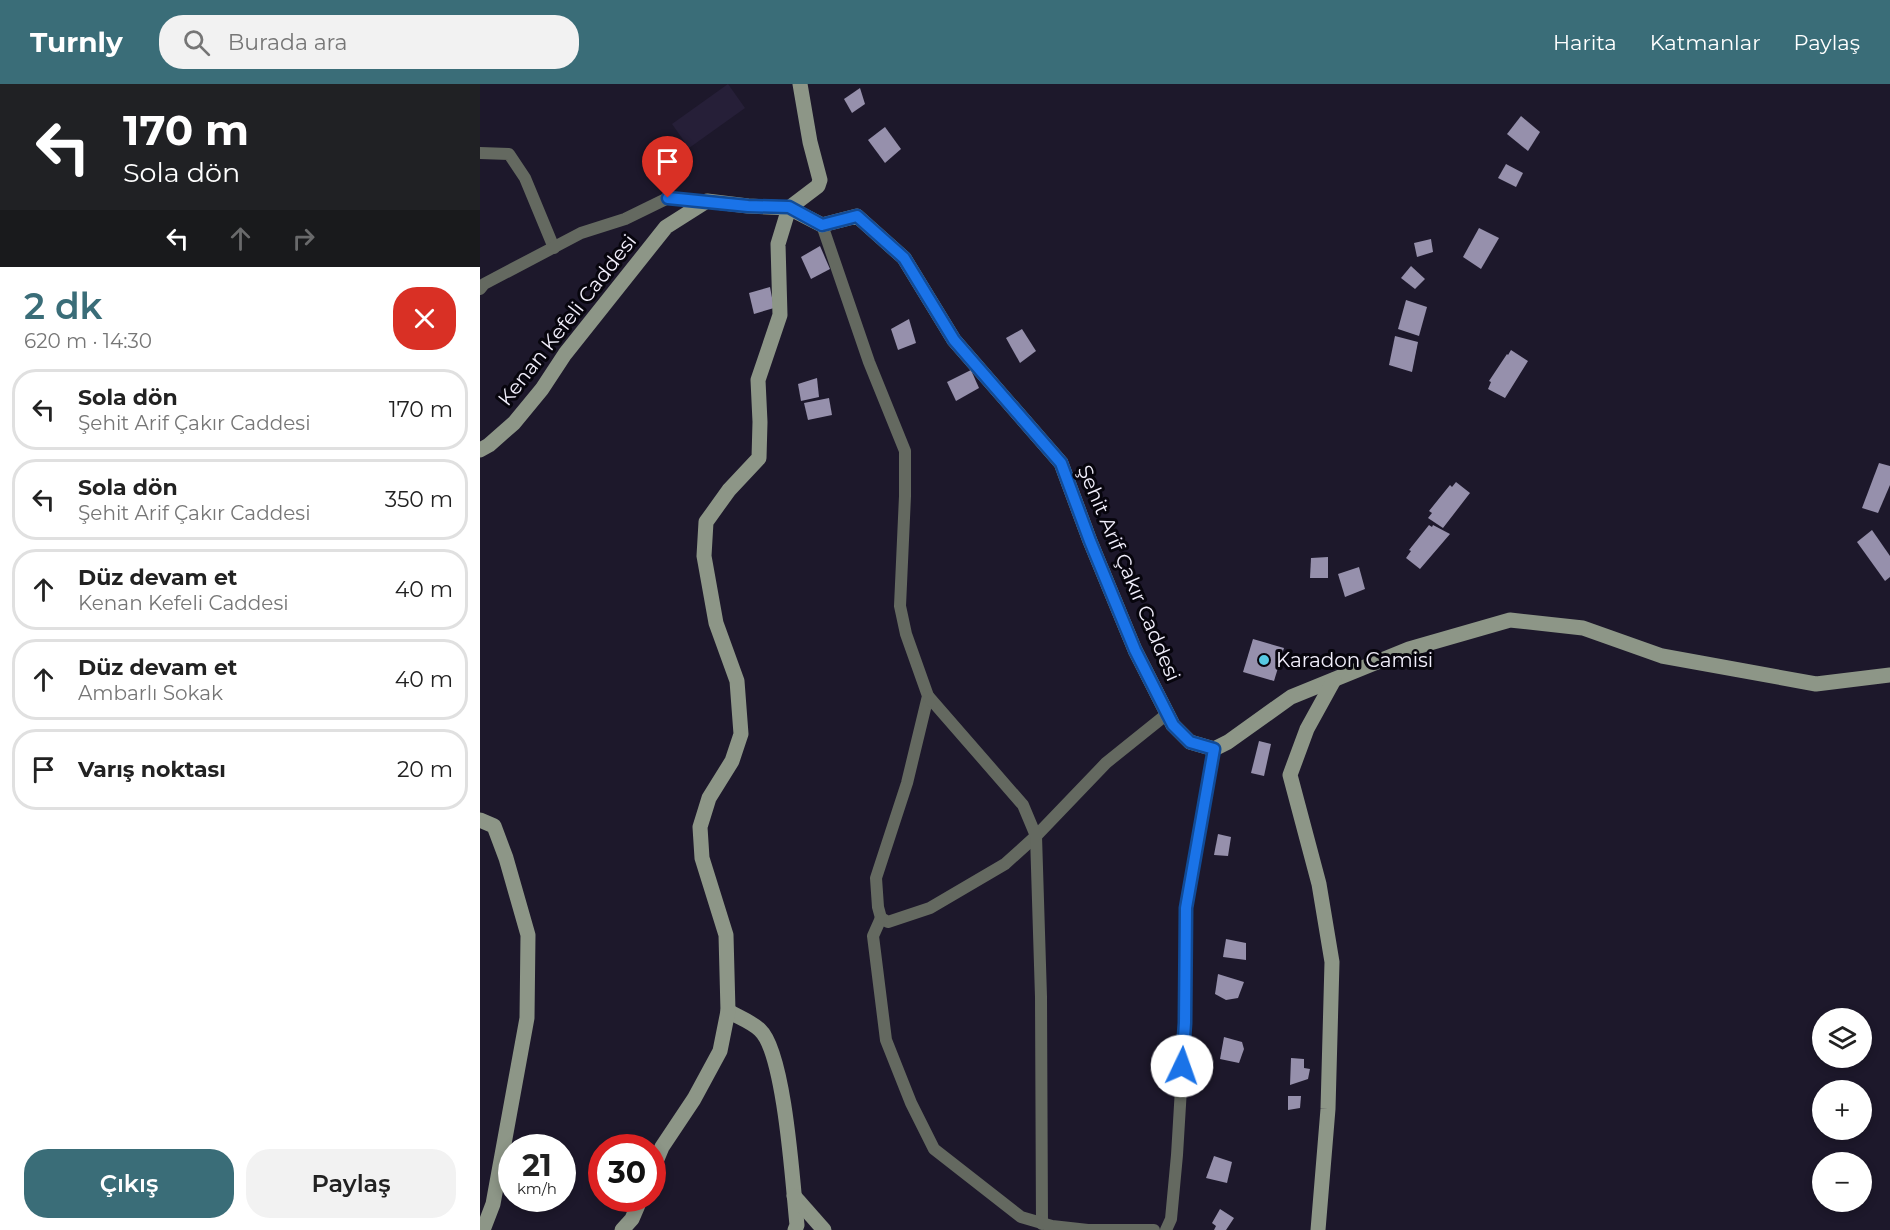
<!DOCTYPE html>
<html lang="tr">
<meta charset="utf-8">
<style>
body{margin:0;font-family:Montserrat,sans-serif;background:#f2f2f2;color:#222;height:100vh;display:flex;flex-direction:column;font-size:22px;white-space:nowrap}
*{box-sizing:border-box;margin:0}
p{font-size:20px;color:#767676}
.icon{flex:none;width:33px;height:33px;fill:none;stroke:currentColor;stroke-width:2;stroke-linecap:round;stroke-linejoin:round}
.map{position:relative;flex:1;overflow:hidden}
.details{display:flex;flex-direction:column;background:#fff;width:480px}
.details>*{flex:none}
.guide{background:#202124;color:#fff;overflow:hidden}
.buttons{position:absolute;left:1332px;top:924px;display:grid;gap:12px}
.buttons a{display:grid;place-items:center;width:60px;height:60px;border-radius:50%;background:#fff;box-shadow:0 3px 9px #0003;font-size:30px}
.speed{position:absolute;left:18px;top:1050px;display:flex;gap:12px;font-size:30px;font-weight:700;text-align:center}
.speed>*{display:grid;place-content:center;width:78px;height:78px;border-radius:50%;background:#fff;box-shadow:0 3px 9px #0003;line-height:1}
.speed small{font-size:15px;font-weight:400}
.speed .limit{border:9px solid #d22;background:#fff;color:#111}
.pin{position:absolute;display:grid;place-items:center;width:51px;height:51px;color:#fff;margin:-62px -26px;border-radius:50% 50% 50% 0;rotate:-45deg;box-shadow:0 0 6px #0007}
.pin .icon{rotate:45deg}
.me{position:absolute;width:66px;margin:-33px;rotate:3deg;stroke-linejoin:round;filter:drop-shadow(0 0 4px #0008)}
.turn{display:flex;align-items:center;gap:21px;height:126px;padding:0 24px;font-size:27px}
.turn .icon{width:78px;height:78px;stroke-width:2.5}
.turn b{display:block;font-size:42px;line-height:51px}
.lanes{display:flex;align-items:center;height:57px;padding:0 24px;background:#0003;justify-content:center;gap:30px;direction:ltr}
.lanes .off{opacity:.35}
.round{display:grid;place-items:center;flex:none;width:63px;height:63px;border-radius:24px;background:#f2f2f2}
.summary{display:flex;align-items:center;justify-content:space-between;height:102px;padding:0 24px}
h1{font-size:36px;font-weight:600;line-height:45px;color:#3a6d78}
.button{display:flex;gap:12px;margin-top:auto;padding:12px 24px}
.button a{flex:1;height:69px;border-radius:24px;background:#3a6d78;color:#fff;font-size:24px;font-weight:600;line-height:69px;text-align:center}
.button a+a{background:#f2f2f2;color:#222}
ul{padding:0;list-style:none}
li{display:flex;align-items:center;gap:18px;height:81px;margin:0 12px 9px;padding:0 12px;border:3px solid #e0e0e0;border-radius:24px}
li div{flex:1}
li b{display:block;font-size:22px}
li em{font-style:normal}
header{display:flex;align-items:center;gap:36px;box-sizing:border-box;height:84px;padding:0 30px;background:#3a6d78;color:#fff}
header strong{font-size:28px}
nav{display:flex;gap:33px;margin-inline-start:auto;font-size:21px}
.search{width:420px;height:54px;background:#f2f2f2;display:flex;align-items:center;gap:15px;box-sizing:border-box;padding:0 21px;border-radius:24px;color:#767676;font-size:22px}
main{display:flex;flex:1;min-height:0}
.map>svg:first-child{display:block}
.built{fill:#261f38}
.building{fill:#9690ac}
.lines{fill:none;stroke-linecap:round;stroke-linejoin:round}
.street{stroke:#646960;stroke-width:12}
.secondary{stroke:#8d9687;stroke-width:15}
.route-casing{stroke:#114b97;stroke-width:15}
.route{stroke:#1a73e8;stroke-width:10}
.poi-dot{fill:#57c9e2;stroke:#07050d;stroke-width:2}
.labels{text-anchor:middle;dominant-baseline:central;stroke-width:6;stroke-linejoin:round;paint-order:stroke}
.street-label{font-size:20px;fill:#f2effc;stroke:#07050d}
.poi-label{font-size:20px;fill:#f2effc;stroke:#07050d;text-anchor:start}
</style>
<header>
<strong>Turnly</strong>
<div class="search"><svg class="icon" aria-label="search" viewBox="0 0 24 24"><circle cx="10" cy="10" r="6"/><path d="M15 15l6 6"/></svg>Burada ara</div>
<nav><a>Harita</a><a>Katmanlar</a><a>Paylaş</a></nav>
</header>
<main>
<section class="details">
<div class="guide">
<div class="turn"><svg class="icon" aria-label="left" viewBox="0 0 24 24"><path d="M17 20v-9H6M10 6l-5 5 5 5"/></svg><div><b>170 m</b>Sola dön</div></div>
<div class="lanes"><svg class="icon" aria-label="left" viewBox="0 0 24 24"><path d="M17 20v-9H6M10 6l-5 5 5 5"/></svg><svg class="icon off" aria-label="ahead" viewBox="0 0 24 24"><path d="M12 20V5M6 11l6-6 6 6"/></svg><svg class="icon off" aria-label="right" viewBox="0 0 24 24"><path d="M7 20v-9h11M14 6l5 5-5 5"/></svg></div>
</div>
<div class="summary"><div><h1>2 dk</h1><p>620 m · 14:30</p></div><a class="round" style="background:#d93025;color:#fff"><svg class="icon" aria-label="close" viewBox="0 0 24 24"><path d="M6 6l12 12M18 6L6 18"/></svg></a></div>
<ul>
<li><svg class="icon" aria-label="left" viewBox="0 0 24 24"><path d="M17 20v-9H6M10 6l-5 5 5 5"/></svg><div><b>Sola dön</b><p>Şehit Arif Çakır Caddesi</p></div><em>170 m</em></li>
<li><svg class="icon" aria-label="left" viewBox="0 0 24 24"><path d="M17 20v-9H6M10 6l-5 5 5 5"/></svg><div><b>Sola dön</b><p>Şehit Arif Çakır Caddesi</p></div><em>350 m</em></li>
<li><svg class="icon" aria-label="ahead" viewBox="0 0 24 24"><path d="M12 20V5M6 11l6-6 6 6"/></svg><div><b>Düz devam et</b><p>Kenan Kefeli Caddesi</p></div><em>40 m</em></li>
<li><svg class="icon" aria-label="ahead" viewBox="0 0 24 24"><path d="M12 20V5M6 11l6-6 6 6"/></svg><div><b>Düz devam et</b><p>Ambarlı Sokak</p></div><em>40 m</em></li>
<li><svg class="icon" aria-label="arrive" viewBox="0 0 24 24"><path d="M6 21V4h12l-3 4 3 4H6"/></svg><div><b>Varış noktası</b></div><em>20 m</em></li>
</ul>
<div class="button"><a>Çıkış</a><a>Paylaş</a></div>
</section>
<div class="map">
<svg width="1410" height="1146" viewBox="0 0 1410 1146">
<rect width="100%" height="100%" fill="#1d182b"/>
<!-- built -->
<polygon class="built" points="248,0 265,24 209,64 192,40"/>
<!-- building -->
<g class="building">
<polygon points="380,4 385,20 372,29 364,15"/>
<polygon points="1041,32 1060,48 1048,67 1027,50"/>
<polygon points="405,43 421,65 405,79 388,56"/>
<polygon points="1026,80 1043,89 1036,103 1018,94"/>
<polygon points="999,144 1019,154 1001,185 983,173"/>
<polygon points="951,155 953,168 937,173 934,159"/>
<polygon points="340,162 350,185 331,195 321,173"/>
<polygon points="931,182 945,195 935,205 921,194"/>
<polygon points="290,203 294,224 274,230 269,209"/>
<polygon points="926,216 947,223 939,252 918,245"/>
<polygon points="429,235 436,259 418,266 411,245"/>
<polygon points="542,245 556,267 540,279 526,254"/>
<polygon points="915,252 938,258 932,288 909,281"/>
<polygon points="1031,266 1048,277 1025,314 1008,305 1011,298 1009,297 1027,270 1028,271"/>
<polygon points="491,286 499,304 476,317 467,298"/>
<polygon points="337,294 339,313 321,317 318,300"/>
<polygon points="349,314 352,331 328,336 324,319"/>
<polygon points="1399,379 1410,382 1410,401 1398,429 1382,424"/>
<polygon points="976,398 990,409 963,444 948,434 952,429 949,427 970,401 972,403"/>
<polygon points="949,441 952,443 953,441 970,450 940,485 926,474 931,467 929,466"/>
<polygon points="1392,446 1410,472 1410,493 1405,497 1377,458"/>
<polygon points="848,473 848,494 830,494 831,474"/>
<polygon points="879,483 885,505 865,513 858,490"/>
<polygon points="773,555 804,564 794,597 763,588"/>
<polygon points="779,657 791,660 784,692 771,689"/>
<polygon points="738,750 751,753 748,772 734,771"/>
<polygon points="746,855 766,859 766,876 743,873"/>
<polygon points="738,890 764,898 758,914 746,916 735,910"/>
<polygon points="744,953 762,958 764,965 759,979 740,975"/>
<polygon points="811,974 824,975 824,984 830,985 828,995 810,1001"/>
<polygon points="808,1012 821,1012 820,1024 808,1026"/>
<polygon points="734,1072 752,1078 747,1099 726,1094"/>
<polygon points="740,1125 754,1134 746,1146 734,1146 736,1142 732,1139"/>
</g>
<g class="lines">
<!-- street -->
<g class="street">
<polyline points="0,69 29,70 45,94 74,164"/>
<polyline points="342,141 389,278 425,367 425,412 420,522 426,550 448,612 427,699 396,794 398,823 401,834 408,838 450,824 525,780 556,752 626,679 687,630"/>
<polyline points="0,205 4,200 101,149 145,135 188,114 227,117"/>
<polyline points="448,612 543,721 556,752 561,913 562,1140"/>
<polyline points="401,834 393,852 406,956 431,1019 454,1065 541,1133 572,1142 608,1146 674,1146"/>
<polyline points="686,1146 691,1135 697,1071 705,938 706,824 734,665"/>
</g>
<!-- secondary -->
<g class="secondary">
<polyline points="309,124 338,102 340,96 330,58 320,0"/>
<polyline points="0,366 9,361 34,339 62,305 85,270 186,143 227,117 268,122 309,124 342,141 377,132 424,174 474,256 581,379 610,457 655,566 693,641 710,658 734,665 748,658 811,613 929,565 1030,536 1103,544 1182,572 1336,600 1410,591"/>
<polyline points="0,736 14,742 26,774 48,851 47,934 13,1120 3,1146"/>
<path d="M248,927C258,933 272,938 280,946C305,969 313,1104 317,1141L315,1146"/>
<polyline points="172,1087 182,1063 214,1015 240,967 248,927 246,851 222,774 220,743 229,714 252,677 261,650 257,597 236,539 224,472 226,438 249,406 279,374 280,338 278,296 300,231 298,160 309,124"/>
<polyline points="314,1112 344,1146"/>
<polyline points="142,1146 152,1135 161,1114"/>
<polyline points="838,1146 848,1025 852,878 839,800 810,691 827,645 854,596"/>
</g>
</g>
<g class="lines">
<defs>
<polyline id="route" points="188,114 268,122 309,123 342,141 377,132 424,174 474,256 581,379 610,457 655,566 693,641 710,658 734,665 706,824 705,939 702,982"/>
</defs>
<!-- route casing -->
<use href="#route" class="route-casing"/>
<!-- route -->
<use href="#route" class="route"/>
</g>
<!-- markers -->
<circle class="poi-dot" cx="784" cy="576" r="6"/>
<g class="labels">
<!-- street labels -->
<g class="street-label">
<text transform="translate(87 236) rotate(-52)">Kenan Kefeli Caddesi</text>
<text transform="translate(649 489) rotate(67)">Şehit Arif Çakır Caddesi</text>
</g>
<!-- poi labels -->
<g class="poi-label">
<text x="796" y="576">Karadon Camisi</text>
</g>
</g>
</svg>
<div class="buttons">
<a><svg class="icon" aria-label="layers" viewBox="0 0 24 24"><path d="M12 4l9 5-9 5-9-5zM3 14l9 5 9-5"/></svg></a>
<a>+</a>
<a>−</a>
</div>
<div class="speed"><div>21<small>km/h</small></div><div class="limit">30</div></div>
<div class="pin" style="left:188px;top:114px;background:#d93025"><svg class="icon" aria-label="arrive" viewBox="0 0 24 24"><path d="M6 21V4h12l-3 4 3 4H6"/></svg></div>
<svg class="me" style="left:702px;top:982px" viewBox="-20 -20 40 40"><circle r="19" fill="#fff"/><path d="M0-13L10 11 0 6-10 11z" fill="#1a73e8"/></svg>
</div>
</main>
